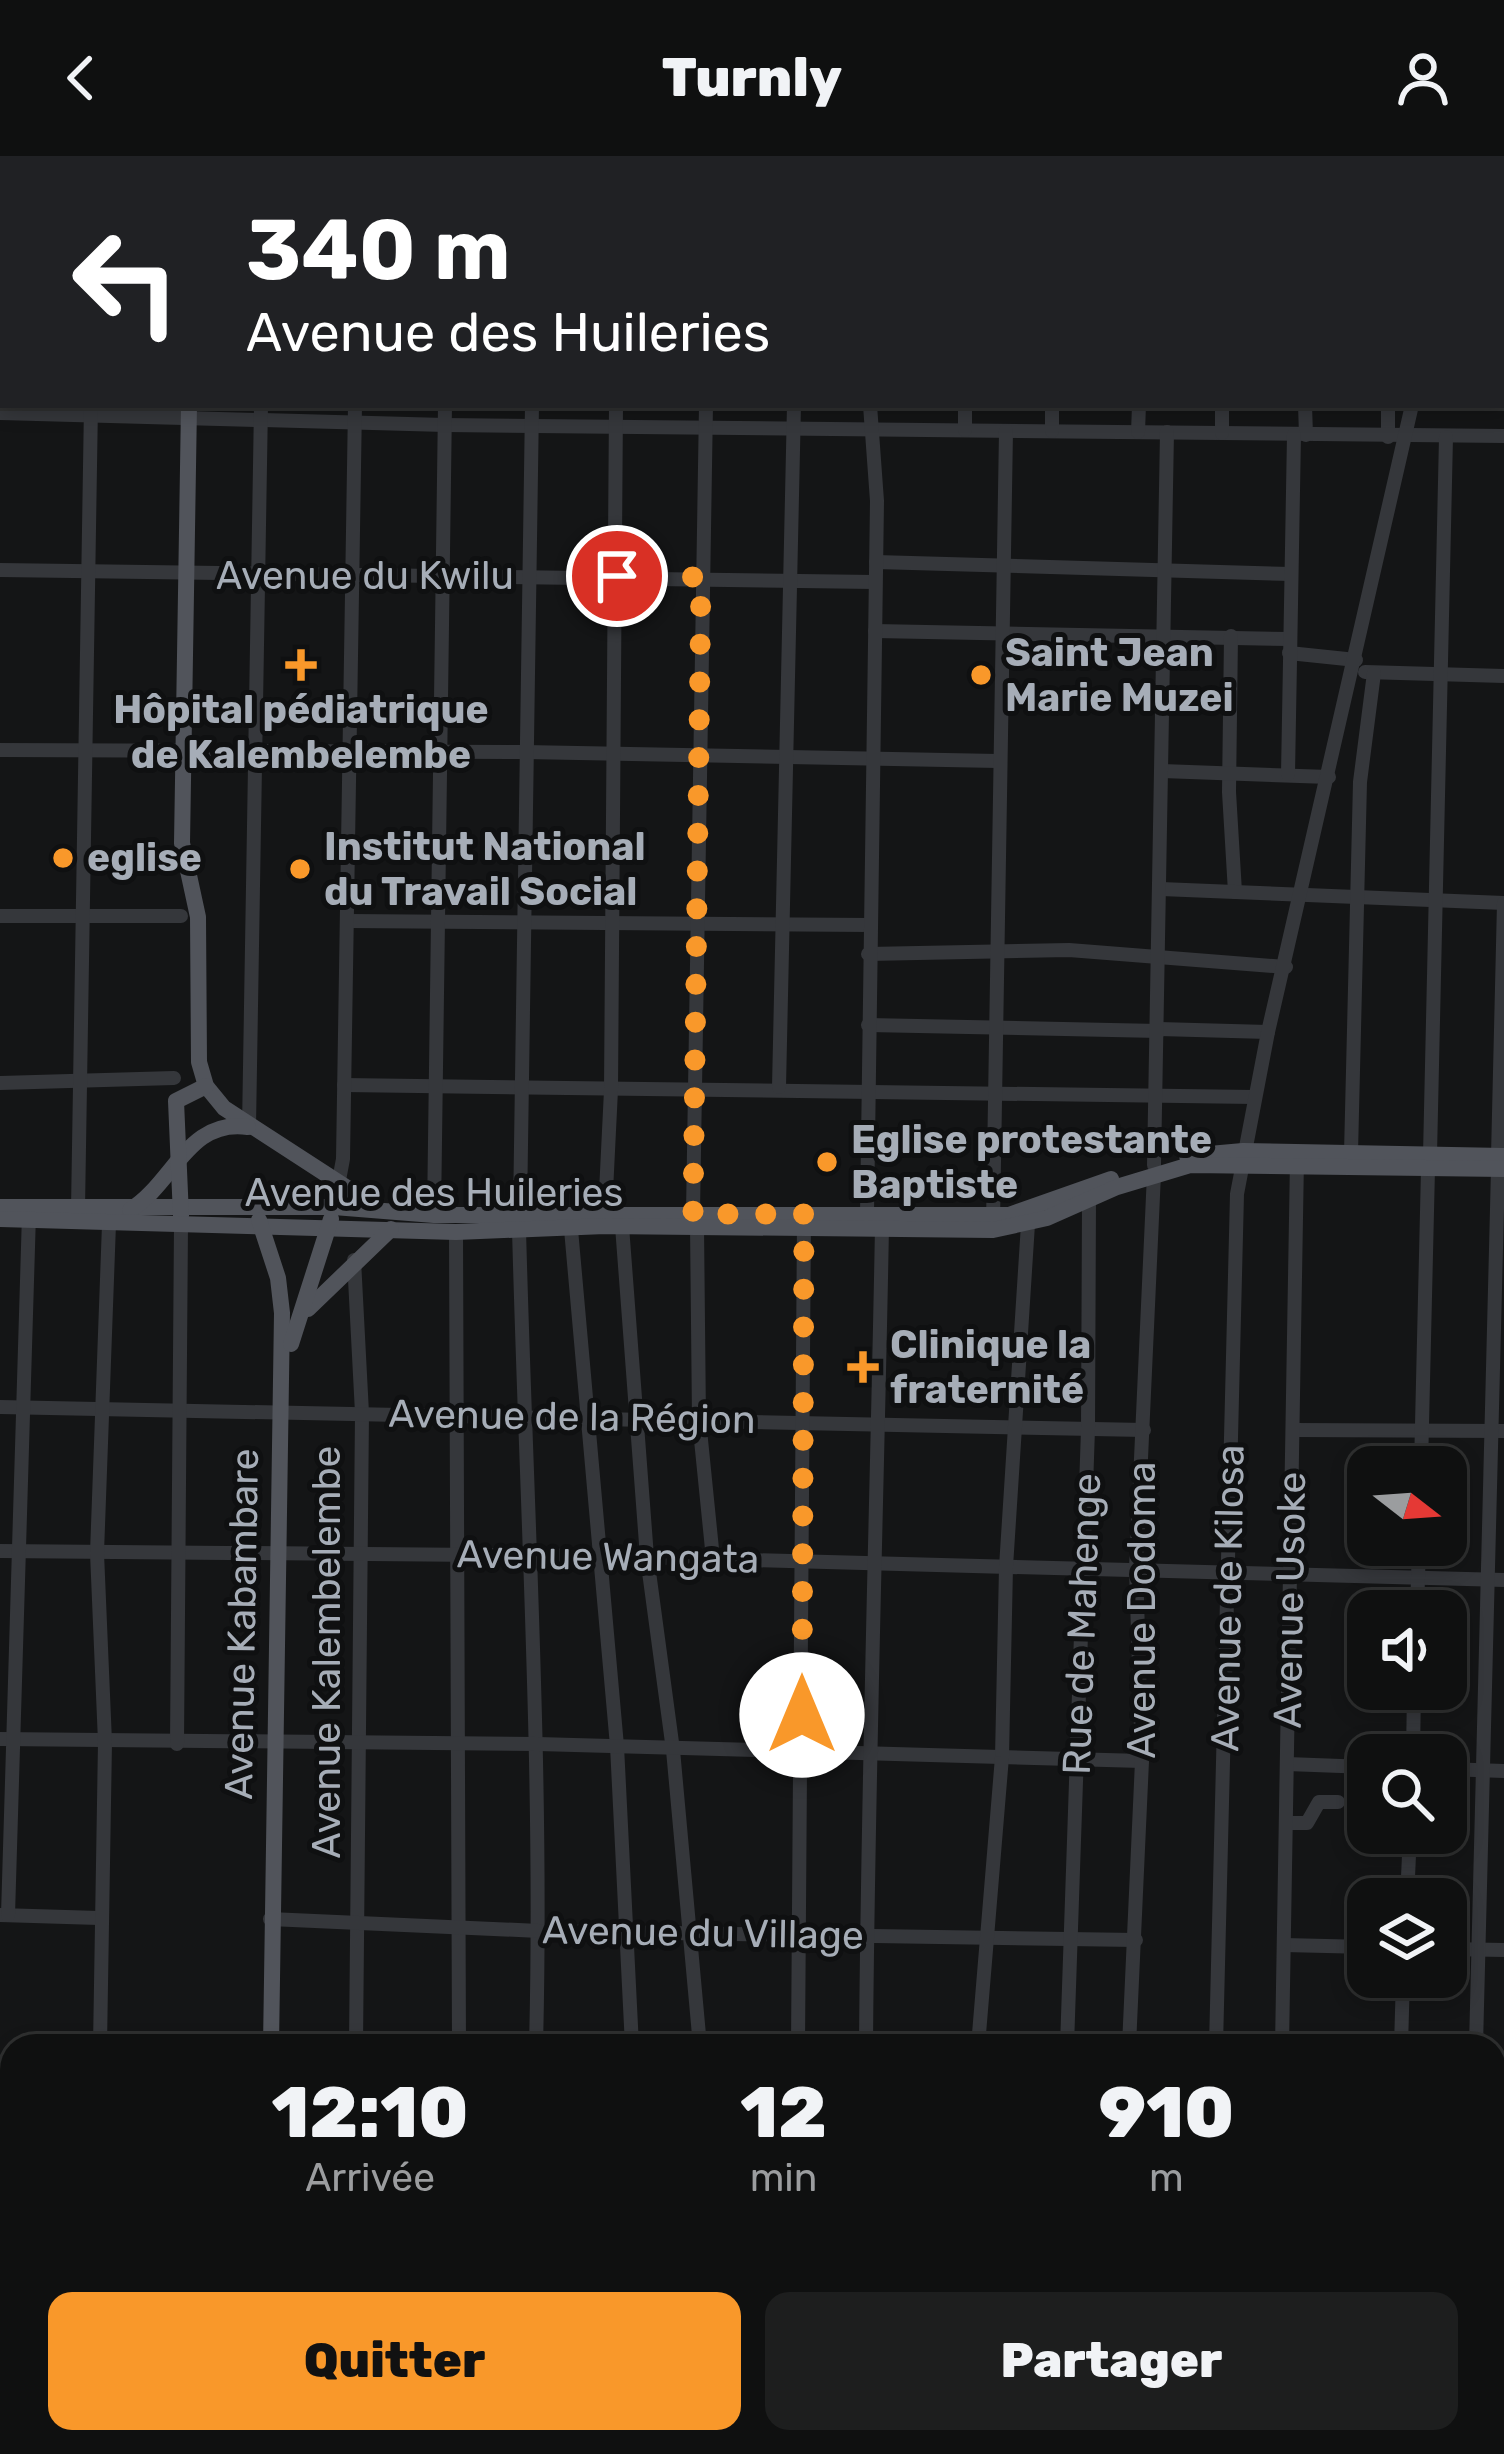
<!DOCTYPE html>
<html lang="fr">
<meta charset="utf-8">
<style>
body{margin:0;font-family:Rubik,sans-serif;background:#1d1e1e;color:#f1f3f6;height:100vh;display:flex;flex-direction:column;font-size:45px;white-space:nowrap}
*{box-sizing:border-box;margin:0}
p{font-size:39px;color:#9b9d9f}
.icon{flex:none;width:66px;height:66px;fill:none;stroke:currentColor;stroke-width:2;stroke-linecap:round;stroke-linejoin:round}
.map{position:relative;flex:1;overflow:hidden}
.sheet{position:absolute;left:0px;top:1878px;width:1506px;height:420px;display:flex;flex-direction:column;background:#0f1010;border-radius:36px 36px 0 0;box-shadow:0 6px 18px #0003,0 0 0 3px #2f3030}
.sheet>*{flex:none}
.banner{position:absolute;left:0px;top:0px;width:1506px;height:252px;box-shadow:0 6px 18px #0003,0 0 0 3px #2f3030;background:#202124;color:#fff;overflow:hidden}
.needle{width:78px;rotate:107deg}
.buttons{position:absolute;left:1347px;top:1290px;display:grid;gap:24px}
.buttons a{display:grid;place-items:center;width:120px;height:120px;border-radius:24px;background:#0f1010;box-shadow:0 6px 18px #0003,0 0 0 3px #2f3030;font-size:60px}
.pin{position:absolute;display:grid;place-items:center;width:102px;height:102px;color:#fff;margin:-51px;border:6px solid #fff;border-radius:50%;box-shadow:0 3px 12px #0007}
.me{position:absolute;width:132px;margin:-66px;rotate:0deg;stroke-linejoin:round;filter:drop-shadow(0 0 9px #0008)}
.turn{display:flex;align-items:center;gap:42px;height:252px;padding:0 48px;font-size:54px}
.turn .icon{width:156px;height:156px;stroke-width:2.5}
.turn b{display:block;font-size:84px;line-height:102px}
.eta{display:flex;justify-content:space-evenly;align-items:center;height:204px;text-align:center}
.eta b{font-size:72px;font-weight:800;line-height:84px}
.cta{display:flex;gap:24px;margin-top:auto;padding:24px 48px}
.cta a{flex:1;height:138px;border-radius:24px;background:#f9982a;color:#111;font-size:48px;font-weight:800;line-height:138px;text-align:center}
.cta a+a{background:#1d1e1e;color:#f1f3f6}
header{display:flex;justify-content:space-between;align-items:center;height:156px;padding:0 48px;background:#0f1010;font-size:54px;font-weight:800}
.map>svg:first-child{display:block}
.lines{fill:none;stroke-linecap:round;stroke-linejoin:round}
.minor{stroke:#35373b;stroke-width:14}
.major{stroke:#51545b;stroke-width:16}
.route{stroke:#f9982a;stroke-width:21;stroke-dasharray:0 37.8}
.poi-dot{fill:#f9982a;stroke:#0f1011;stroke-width:4.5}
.labels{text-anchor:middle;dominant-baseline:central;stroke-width:10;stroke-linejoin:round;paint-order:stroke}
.street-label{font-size:39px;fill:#a6adb7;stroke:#0f1011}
.poi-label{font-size:39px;font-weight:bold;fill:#a6adb7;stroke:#0f1011;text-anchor:start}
</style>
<header><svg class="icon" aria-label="back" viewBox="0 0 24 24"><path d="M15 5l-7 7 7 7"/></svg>Turnly<svg class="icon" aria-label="person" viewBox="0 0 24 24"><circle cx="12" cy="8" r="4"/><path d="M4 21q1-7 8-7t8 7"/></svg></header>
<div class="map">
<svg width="1504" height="2298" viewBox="0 0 1504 2298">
<rect width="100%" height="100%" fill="#141516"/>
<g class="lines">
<!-- minor -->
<g class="minor">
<polyline points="95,0 95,3"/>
<polyline points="5,3 5,0"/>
<polyline points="266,3 266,0"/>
<polyline points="359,3 360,0"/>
<polyline points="449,3 449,0"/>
<polyline points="534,3 534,0"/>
<polyline points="620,3 620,0"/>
<polyline points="709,3 709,0"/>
<polyline points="796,3 797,0"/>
<polyline points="880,3 880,0"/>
<polyline points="969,3 969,0"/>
<polyline points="1056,3 1056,0"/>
<polyline points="1142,3 1142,0"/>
<polyline points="1224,3 1225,0"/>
<polyline points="1309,3 1309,0"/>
<polyline points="1392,3 1392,0"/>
<polyline points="1453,3 1453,0"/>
<polyline points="1468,3 1468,0"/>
<polyline points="0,15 3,15"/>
<polyline points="1503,38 1504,38"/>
<polyline points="0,166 3,77"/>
<polyline points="1305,249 1306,279"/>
<polyline points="1388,249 1388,281"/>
<polyline points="0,257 445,269 1504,280"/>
<polyline points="965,274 965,249"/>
<polyline points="1052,275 1052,249"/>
<polyline points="1138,276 1139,249"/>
<polyline points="1222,277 1222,249"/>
<polyline points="876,406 1291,418"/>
<polyline points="0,414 874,426"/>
<polyline points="875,475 1289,483"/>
<polyline points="1231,480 1229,636 1235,736"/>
<polyline points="1289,497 1356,504"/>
<polyline points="1365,516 1504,520"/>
<polyline points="0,594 525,596 998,605"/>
<polyline points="1162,615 1329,621"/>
<polyline points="1288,618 1294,279"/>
<polyline points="1161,733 1504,747"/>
<polyline points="0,760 181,760"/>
<polyline points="348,765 870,769"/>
<polyline points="868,798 1069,794 1286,811"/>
<polyline points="868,869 1159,875"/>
<polyline points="1159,873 1268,876"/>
<polyline points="0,927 174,922"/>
<polyline points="344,929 1254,941"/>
<polyline points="779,931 794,249"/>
<polyline points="249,971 261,249"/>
<polyline points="1351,997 1360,626 1374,517"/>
<polyline points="1430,999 1446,281"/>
<polyline points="1498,1000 1504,747"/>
<polyline points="1154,1009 1167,276"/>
<polyline points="334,1051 343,1003 355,249"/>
<polyline points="78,1053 91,249"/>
<polyline points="605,1056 611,934 616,249"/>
<polyline points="520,1057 532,249"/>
<polyline points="693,1057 706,249"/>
<polyline points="867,1058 877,345 870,249"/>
<polyline points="434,1059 445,249"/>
<polyline points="570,1062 617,1590 632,1890"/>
<polyline points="993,1067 1006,275"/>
<polyline points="622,1070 647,1401 673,1594 700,1890"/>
<polyline points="697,1070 699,1264 713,1403"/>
<path d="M519,1073C526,1345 543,1618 536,1890"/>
<polyline points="456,1076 459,1890"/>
<polyline points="354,1104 362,1257 356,1890"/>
<polyline points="0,1251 1144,1274"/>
<polyline points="1294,1274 1504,1275"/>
<polyline points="1421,1311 1428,1013"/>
<polyline points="0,1395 598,1400 1504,1424"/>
<polyline points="1417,1455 1419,1389"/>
<polyline points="0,1583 538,1588 1142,1605"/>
<polyline points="177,1588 181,1069"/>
<polyline points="1413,1599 1414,1533"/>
<polyline points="1287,1608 1368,1611"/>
<polyline points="1446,1613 1504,1615"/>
<polyline points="1286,1667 1307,1667 1319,1646 1338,1646"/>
<polyline points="1407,1743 1410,1677"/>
<polyline points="0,1759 99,1762"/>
<polyline points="8,1759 29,1058"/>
<polyline points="270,1763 539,1775 1136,1784"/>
<polyline points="1284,1789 1368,1791"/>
<polyline points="1446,1793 1504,1794"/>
<polyline points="100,1890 105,1586 97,1397 109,1068"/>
<polyline points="798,1890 804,1063"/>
<path d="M866,1890C868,1617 877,1344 882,1071"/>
<polyline points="978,1890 1002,1601 1006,1411 1028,1068"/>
<polyline points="1067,1890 1088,1273 1089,1045"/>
<polyline points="1129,1890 1142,1605 1136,1412 1154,1018"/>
<polyline points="1216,1890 1237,1038 1268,876 1412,249"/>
<polyline points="1282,1890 1297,1003"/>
<polyline points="1401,1890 1403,1821"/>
<polyline points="1476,1890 1498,1013"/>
<polyline points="0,2246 12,2247"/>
<polyline points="1494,2268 1504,2268"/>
<polyline points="347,2286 347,2298"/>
<polyline points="862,2286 862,2298"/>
<polyline points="1130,2286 1130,2298"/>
<polyline points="1286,2286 1286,2298"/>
<polyline points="1466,2286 1466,2298"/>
<polyline points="12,2298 12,2285"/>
<polyline points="100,2298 101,2286"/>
<polyline points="169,2298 169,2286"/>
<polyline points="456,2298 456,2286"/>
<polyline points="527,2298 527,2286"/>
<polyline points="632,2298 632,2286"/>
<polyline points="712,2298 712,2286"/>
<polyline points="785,2298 786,2286"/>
<polyline points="955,2298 956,2286"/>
<polyline points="1063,2298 1063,2286"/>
<polyline points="1209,2298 1209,2286"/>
<polyline points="1383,2298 1384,2286"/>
</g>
<!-- major -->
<g class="major">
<polyline points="192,3 192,0"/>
<polyline points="189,249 182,687 198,761 199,906 206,930 224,952 375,1050"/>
<polyline points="1187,1000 1243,995 1504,1000"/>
<polyline points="0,1051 334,1051 434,1059 1009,1059 1111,1023"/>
<path d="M130,1054C174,1027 188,962 248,971"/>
<polyline points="181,1060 176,945 206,930"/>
<polyline points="0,1063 456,1076 605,1070 993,1074 1047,1062 1117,1031 1190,1009 1504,1013"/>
<polyline points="259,1064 278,1122 282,1157 271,1890"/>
<polyline points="308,1153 391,1073"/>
<polyline points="291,1188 331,1063"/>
<polyline points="0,2026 12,2026"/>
<polyline points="1494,2039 1504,2039"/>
<polyline points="266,2298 266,2286"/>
</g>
</g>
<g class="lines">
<!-- route -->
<polyline class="route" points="617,420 701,421 693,1058 804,1058 802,1559"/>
</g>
<!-- markers -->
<g class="poi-dot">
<path d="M295 491h12v12h12v12h-12v12h-12v-12h-12v-12h12z"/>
<circle cx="981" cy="519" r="12"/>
<circle cx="63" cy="702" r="12"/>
<circle cx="300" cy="713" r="12"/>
<circle cx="827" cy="1006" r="12"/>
<path d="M857 1193h12v12h12v12h-12v12h-12v-12h-12v-12h12z"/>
</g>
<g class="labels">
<!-- street labels -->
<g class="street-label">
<text x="365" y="420">Avenue du Kwilu</text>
<text x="434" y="1037">Avenue des Huileries</text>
<text transform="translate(572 1261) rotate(1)">Avenue de la Région</text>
<text transform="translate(608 1401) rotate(1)">Avenue Wangata</text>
<text transform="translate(1228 1442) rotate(-89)">Avenue de Kilosa</text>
<text transform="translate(1290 1444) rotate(-89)">Avenue Usoke</text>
<text transform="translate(1142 1454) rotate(-90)">Avenue Dodoma</text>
<text transform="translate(242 1468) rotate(-89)">Avenue Kabambare</text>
<text transform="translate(1082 1468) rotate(-88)">Rue de Mahenge</text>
<text transform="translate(327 1496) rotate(-90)">Avenue Kalembelembe</text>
<text transform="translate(703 1777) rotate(1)">Avenue du Village</text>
</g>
<!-- poi labels -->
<g class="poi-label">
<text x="1005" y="497">Saint Jean<tspan x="1005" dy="45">Marie Muzei</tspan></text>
<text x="301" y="554" text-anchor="middle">Hôpital pédiatrique<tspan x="301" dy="45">de Kalembelembe</tspan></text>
<text x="324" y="691">Institut National<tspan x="324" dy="45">du Travail Social</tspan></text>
<text x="87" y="702">eglise</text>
<text x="851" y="984">Eglise protestante<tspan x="851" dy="45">Baptiste</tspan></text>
<text x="890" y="1189">Clinique la<tspan x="890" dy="45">fraternité</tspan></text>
</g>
</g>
</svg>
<div class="buttons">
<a><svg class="needle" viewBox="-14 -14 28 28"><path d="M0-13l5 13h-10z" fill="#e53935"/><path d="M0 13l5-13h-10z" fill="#9b9d9f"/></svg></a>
<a><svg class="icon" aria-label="sound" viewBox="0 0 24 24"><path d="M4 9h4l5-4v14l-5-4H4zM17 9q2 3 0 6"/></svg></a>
<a><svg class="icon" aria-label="search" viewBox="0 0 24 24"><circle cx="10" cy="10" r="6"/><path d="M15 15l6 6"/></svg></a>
<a><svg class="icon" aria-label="layers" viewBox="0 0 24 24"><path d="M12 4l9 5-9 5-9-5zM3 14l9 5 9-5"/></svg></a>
</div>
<div class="pin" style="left:617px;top:420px;background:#d93025"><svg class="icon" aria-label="arrive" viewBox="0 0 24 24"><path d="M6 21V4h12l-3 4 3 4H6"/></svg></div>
<svg class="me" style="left:802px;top:1559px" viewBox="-20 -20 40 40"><circle r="19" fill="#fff"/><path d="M0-13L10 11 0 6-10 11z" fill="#f9982a"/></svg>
<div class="banner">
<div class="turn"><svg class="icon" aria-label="left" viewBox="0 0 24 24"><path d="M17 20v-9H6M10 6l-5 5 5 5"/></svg><div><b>340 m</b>Avenue des Huileries</div></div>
</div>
<section class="sheet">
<div class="eta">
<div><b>12:10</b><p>Arrivée</p></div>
<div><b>12</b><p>min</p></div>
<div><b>910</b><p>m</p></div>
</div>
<div class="cta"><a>Quitter</a><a>Partager</a></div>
</section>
</div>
